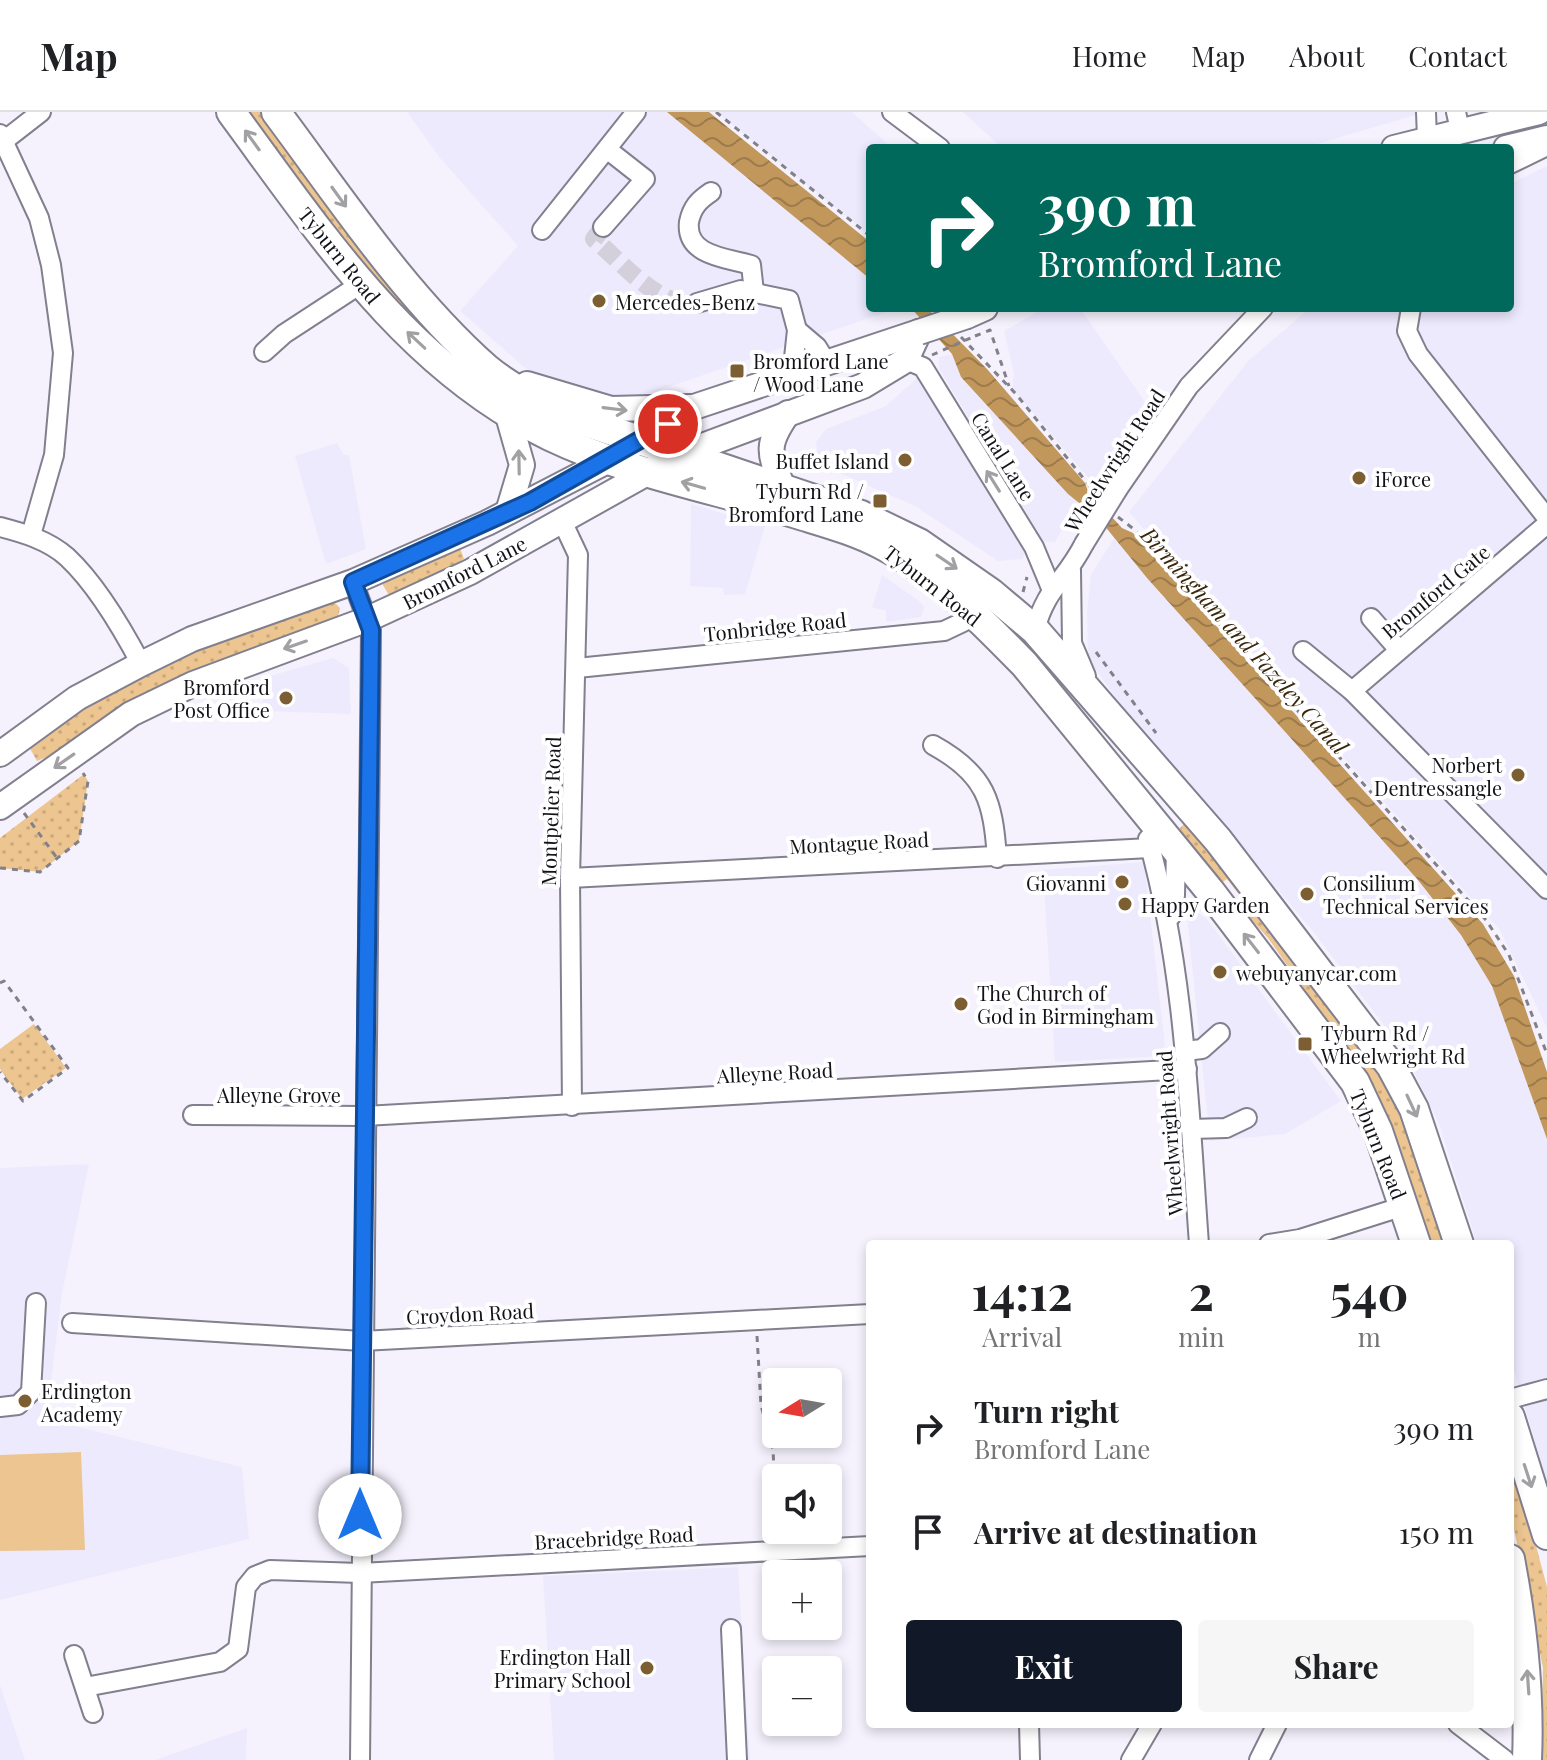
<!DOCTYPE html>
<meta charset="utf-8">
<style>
body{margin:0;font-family:"Playfair Display",serif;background:#f6f6f6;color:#202124;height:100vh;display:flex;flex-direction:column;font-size:30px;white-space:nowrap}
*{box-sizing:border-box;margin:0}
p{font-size:26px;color:#757577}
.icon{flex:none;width:44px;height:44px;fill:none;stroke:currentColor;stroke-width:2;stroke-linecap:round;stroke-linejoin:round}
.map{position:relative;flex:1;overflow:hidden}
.panel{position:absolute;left:866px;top:1128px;width:648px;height:488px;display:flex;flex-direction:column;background:#fff;border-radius:8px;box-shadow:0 4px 12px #0003}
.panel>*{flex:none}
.top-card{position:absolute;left:866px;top:32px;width:648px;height:168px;border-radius:8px;box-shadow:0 4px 12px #0003;background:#00695c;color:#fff;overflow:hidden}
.needle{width:52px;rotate:259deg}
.fabs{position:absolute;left:762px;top:1256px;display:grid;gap:16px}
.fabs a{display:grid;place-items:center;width:80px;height:80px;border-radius:8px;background:#fff;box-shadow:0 4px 12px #0003;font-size:40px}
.pin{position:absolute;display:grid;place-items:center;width:68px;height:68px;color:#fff;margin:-34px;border:4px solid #fff;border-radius:50%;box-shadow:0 2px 8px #0007}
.me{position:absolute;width:88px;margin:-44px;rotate:0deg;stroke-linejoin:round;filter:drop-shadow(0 0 6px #0008)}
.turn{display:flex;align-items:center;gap:28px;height:168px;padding:0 40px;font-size:36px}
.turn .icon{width:104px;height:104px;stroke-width:2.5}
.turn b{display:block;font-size:56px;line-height:68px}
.eta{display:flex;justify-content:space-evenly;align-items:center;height:136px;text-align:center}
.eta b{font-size:48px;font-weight:700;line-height:56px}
.primary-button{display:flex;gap:16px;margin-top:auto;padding:16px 40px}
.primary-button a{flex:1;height:92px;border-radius:8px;background:#111827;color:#fff;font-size:32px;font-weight:700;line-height:92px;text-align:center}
.primary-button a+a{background:#f6f6f6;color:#202124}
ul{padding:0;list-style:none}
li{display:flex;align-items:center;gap:24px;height:104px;padding:0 40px}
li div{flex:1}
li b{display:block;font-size:30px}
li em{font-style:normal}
header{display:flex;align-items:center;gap:48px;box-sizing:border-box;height:112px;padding:0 40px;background:#fff;border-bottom:2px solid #e0e0e0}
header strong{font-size:38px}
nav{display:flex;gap:44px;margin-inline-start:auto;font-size:28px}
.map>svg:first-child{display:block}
.built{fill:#eeeafe}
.green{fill:url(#green-dots)}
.pitch{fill:#ecc590}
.water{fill:url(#water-waves)}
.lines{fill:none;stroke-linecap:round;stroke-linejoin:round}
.minor-tunnel{stroke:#d3d0db;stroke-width:18;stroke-dasharray:18 9;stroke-linecap:butt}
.minor-casing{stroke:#827f8e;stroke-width:22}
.major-casing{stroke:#827f8e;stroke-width:28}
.highway-casing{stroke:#827f8e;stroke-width:32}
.path{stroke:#828089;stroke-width:3;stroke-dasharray:6 6;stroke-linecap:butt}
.minor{stroke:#fff;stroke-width:18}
.major{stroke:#fff;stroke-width:24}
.highway{stroke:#fff;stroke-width:28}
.minor-bridge-casing{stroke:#827f8e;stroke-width:22;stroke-linecap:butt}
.major-bridge-casing{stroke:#827f8e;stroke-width:28;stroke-linecap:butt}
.path-bridge{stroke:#828089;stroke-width:3;stroke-dasharray:6 6;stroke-linecap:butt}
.minor-bridge{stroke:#fff;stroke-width:18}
.major-bridge{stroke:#fff;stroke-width:24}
.oneway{stroke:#a1a0a3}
.route-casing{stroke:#114b97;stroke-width:20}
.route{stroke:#1a73e8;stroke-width:14}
.poi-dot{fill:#7c5e32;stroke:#fff;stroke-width:3}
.labels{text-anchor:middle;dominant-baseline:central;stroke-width:8;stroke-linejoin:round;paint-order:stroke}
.street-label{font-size:20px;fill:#131218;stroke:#fff}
.poi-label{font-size:20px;fill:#131218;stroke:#fff;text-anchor:start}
.water-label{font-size:22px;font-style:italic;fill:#3a280d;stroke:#fff}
</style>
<header>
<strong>Map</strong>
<nav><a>Home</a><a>Map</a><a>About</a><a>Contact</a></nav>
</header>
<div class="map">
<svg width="1547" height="1648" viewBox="0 0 1547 1648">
<defs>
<pattern id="green-dots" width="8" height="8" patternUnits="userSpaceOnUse" patternTransform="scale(2)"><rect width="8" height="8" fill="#ecc590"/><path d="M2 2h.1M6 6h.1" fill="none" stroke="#caa87b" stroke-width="1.8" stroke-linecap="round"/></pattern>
<pattern id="water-waves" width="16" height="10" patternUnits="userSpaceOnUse" patternTransform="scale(2)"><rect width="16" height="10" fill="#c1975c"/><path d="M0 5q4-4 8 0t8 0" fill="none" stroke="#9c7a4b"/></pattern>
</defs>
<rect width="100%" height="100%" fill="#f5f2fd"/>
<!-- built -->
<g class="built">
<polygon points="407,0 667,0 870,167 870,196 898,196 654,280 619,288 559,275 525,256 460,199 518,134 440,46"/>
<polygon points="716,0 852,0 892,36 870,36 870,124"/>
<polygon points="963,0 1426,0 1303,36 1002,36"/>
<polygon points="1547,54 1547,916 1500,818 1334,635 1129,400 1249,248 1310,196 1510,196 1510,72"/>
<polygon points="1044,196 1080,196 1145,290 1093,376 1090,368 1012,276 1014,262 1004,219"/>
<polygon points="952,242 961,265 1078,389 1055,430 1044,430 939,257 939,245"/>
<polygon points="917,266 921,266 1028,435 1022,447 998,449 915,394 826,355 818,348 816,330 826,317 886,294"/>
<polygon points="337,331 344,343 349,343 366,437 326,452 295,344"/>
<polygon points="691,392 765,414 745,482 724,483 723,476 690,474"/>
<polygon points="1115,425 1147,466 1418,768 1461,823 1492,874 1547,1027 1547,1371 1510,1245 1510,1132 1477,1132 1439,1012 1405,941 1312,818 1123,595 1088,547 1087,499 1091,462"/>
<polygon points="882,463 919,489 924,495 921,505 886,510 886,499 872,495"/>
<polygon points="333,546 349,556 351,602 262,599 263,566"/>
<polygon points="1144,750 1165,933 1161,940 1149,945 1055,950 1043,758"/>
<polygon points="1191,796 1207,807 1341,989 1285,1022 1210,1029 1188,814 1187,799"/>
<polygon points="89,1052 62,1181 51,1270 50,1308 242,1355 249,1427 0,1488 0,1056"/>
<polygon points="738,1455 750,1648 554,1648 543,1464"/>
<polygon points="0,1573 25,1648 0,1648"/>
<polygon points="247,1616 246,1648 155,1648"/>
</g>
<!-- green -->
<g class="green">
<polygon points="241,0 263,0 472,265 394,196"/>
<polygon points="460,436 464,447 408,480 390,485 380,468 387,462"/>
<polygon points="331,487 340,496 338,505 187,563 47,645 37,649 28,633 78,595 181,539"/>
<polygon points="84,662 88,669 79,729 40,760 0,756 0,726"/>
<polygon points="1184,712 1190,715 1245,782 1241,785 1227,767 1221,771 1183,724 1180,716"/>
<polygon points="1257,798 1394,977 1449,1132 1428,1132 1348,940 1268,826 1248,804"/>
<polygon points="34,912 66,956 22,987 0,957 0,937"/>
<polygon points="1510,1336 1547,1475 1547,1648 1541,1648 1543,1556 1510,1398"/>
</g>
<!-- pitch -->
<polygon class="pitch" points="81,1340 85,1438 0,1439 0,1343"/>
<!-- water -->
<g class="water">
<polygon points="667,0 709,0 870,130 870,167"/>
<polygon points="911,196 927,196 987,257 1085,371 1088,379 1122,416 1133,421 1483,812 1514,864 1547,960 1547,1027 1492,874 1461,823 1418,768 1147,466 1099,407 1068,382 961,265 952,242"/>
</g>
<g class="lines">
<!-- minor-tunnel -->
<path class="minor-tunnel" d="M603,115L594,127C621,149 660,198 697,191"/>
<defs>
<g id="minor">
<polyline points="892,0 940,36"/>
<polyline points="1426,0 1427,26"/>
<polyline points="1456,0 1460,18"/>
<polyline points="0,22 39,106 51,153 63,241 54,343 31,423"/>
<polyline points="5,28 41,0"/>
<polyline points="1510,52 1547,34"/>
<path d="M711,80C699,88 692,95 689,110C685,144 727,146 751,153L754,180"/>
<polyline points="603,115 645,67 608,38"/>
<polyline points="542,118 636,0"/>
<polyline points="697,191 741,178 789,188 797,218 794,246 797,262"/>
<polyline points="1411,196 1407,219 1418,242 1547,406"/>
<polyline points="797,218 817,235 827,251"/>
<polyline points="264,240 284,222 359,173"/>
<polyline points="906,248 923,255 1034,435 1051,476"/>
<polyline points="1118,377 1189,274 1263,196"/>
<polyline points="562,409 578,443 570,766 572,994"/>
<path d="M0,415C23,421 48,428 67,445C97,473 122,516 141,552"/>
<polyline points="1071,458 1072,531 1086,564"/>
<polyline points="353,470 371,518 360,1648"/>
<polyline points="1371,506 1399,538"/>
<path d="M1035,518C1046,476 1065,469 1084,432"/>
<polyline points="1303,539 1352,579 1547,777"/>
<polyline points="577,556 944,519 963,510 969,500"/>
<polyline points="1352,579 1547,412"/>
<path d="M933,633C986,662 993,689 997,746"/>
<path d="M1148,727C1185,859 1189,996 1199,1132"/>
<polyline points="570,766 1150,736"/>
<polyline points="1171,804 1175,783 1176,736"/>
<polyline points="1185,939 1202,937 1220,921"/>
<polyline points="193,1003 365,1004 1187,957"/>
<polyline points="1191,1017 1226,1016 1247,1006"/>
<polyline points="1269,1132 1300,1127 1404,1094"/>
<polyline points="72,1211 362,1229 870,1202"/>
<polyline points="1510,1287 1547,1277"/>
<polyline points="0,1295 18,1293 31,1280 36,1191"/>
<polyline points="731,1517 737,1648"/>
<polyline points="74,1543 93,1601"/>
<polyline points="85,1575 220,1550 238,1537 246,1475 255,1464 270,1458 360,1461 870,1434"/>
<polyline points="1029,1612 1030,1648"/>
<polyline points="1458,1612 1505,1648"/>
<polyline points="1131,1648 1152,1612"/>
<polyline points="1259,1648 1277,1612"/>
</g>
<g id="major">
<polyline points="1394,36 1539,0"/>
<polyline points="1506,36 1547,26"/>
<polyline points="967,204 985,196"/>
<polyline points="527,272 611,297 690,295"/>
<polyline points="507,300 522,353 508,400"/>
<path d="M783,376C769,340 765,334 788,301"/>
<polyline points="0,642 77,586 141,552 192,527 353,470 487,411 611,347 694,295 919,220"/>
<polyline points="0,695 131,602 193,572 368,507 470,460 681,342 863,274 906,248 919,220"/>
</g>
<g id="highway">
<path d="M231,0C321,122 408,256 550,324C627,361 715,377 797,402C826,411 856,419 882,433C936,461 983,510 1025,553L1210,779L1355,970L1378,1019L1416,1132"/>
<path d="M276,0C341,87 404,183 486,256C511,277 542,291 571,305L861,403L919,431L991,481L1035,518L1218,728L1391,954L1414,997L1459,1132"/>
<polyline points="1510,1305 1547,1423"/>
<path d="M1510,1447C1523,1515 1530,1579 1527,1648"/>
</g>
</defs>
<!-- minor casing -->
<use href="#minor" class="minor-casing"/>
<!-- major casing -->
<use href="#major" class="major-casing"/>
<!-- highway casing -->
<use href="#highway" class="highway-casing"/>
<!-- path -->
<g class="path">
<polyline points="716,0 870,124"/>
<polyline points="975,224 990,218 1009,274"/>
<polyline points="961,225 1016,282 1096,382"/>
<polyline points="1118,405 1135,418 1486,808 1509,843 1547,942"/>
<polyline points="1023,480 1027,465"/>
<polyline points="1096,540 1156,621"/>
<polyline points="24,701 57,746"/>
<polyline points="0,756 40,760 79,729 88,669 83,661"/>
<polyline points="0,871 4,869 68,956 23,989 0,960"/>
<polyline points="757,1224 761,1293 773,1338 776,1396"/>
</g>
<!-- minor -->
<use href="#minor" class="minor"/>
<!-- major -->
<use href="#major" class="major"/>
<!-- highway -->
<use href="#highway" class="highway"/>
<defs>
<polyline id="minor-bridge" points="1084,432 1118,377"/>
<polyline id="major-bridge" points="919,220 967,204"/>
</defs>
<!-- minor-bridge casing -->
<use href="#minor-bridge" class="minor-bridge-casing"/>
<!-- major-bridge casing -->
<use href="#major-bridge" class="major-bridge-casing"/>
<!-- path-bridge -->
<polyline class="path-bridge" points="932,243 975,224"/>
<!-- minor-bridge -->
<use href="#minor-bridge" class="minor-bridge"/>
<!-- major-bridge -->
<use href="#major-bridge" class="major-bridge"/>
</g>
<!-- one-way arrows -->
<defs><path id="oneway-shaft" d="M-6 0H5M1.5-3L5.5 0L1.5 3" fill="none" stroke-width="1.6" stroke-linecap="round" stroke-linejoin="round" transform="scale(2)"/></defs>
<g class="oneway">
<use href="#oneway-shaft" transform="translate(252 28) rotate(-126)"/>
<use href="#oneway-shaft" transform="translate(339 85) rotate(54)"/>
<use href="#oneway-shaft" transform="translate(416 228) rotate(-137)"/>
<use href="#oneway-shaft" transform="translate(615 297) rotate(7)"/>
<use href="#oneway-shaft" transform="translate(519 350) rotate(-91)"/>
<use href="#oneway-shaft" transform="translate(993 369) rotate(-122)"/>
<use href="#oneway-shaft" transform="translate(693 373) rotate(-164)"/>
<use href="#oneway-shaft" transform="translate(947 450) rotate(34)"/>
<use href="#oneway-shaft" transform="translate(295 533) rotate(161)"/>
<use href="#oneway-shaft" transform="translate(64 649) rotate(145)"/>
<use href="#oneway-shaft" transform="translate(1251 831) rotate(-128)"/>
<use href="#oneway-shaft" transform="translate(1412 994) rotate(65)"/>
<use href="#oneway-shaft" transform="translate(1528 1364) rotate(72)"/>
<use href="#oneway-shaft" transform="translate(1528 1570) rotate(-94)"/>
</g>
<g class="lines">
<defs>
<polyline id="route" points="360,1403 371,518 353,470 530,390 668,312"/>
</defs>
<!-- route casing -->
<use href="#route" class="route-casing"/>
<!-- route -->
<use href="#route" class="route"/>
</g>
<!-- markers -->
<g class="poi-dot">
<circle cx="599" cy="189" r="8"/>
<rect x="729" y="251" width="16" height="16" rx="4"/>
<circle cx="905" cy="348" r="8"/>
<circle cx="1359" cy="366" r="8"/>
<rect x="872" y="381" width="16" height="16" rx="4"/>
<circle cx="286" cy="586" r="8"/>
<circle cx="1518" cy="663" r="8"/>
<circle cx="1122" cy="770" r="8"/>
<circle cx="1307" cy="782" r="8"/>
<circle cx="1125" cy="792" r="8"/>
<circle cx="1220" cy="860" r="8"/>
<circle cx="961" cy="892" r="8"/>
<rect x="1297" y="924" width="16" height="16" rx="4"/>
<circle cx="25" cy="1289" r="8"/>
<circle cx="647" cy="1556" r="8"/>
</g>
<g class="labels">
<!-- street labels -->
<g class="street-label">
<text transform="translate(340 143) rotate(51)">Tyburn Road</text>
<text transform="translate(1004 344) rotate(58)">Canal Lane</text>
<text transform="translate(1114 348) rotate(-57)">Wheelwright Road</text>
<text transform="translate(464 460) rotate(-27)">Bromford Lane</text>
<text transform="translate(933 473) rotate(38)">Tyburn Road</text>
<text transform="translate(1435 479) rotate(-40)">Bromford Gate</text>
<text transform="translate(775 514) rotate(-6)">Tonbridge Road</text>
<text transform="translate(550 699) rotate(-88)">Montpelier Road</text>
<text transform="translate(859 730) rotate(-3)">Montague Road</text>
<text transform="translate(775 960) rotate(-3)">Alleyne Road</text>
<text x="279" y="982">Alleyne Grove</text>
<text transform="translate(1169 1021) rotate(-94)">Wheelwright Road</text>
<text transform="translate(1379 1032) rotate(68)">Tyburn Road</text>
<text transform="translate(470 1201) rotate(-3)">Croydon Road</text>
<text transform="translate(614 1425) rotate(-3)">Bracebridge Road</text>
</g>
<!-- poi labels -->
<g class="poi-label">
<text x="615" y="189">Mercedes-Benz</text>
<text x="753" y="248">Bromford Lane<tspan x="753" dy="23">/ Wood Lane</tspan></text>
<text x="889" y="348" text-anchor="end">Buffet Island</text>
<text x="1375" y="366">iForce</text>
<text x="864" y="378" text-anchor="end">Tyburn Rd /<tspan x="864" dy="23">Bromford Lane</tspan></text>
<text x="270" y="574" text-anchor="end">Bromford<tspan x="270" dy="23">Post Office</tspan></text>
<text x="1502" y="652" text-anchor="end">Norbert<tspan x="1502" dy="23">Dentressangle</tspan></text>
<text x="1106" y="770" text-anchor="end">Giovanni</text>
<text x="1323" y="770">Consilium<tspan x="1323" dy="23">Technical Services</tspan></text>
<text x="1141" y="792">Happy Garden</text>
<text x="1236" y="860">webuyanycar.com</text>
<text x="977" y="880">The Church of<tspan x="977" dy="23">God in Birmingham</tspan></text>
<text x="1321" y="920">Tyburn Rd /<tspan x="1321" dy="23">Wheelwright Rd</tspan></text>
<text x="41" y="1278">Erdington<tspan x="41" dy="23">Academy</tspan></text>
<text x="631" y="1544" text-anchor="end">Erdington Hall<tspan x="631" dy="23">Primary School</tspan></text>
</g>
<!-- water labels -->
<g class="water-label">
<text transform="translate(1245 528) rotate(48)">Birmingham and Fazeley Canal</text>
</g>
</g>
</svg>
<div class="fabs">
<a><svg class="needle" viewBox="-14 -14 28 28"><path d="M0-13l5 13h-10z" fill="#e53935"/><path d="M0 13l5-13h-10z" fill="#757577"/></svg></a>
<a><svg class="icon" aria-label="sound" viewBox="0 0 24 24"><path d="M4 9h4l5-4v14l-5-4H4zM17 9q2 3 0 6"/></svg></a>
<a>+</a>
<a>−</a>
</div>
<div class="pin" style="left:668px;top:312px;background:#d93025"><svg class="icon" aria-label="arrive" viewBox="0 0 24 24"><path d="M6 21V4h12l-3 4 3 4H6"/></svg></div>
<svg class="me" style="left:360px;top:1403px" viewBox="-20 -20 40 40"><circle r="19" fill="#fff"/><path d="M0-13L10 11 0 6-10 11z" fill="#1a73e8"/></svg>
<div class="top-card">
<div class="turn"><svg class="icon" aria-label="right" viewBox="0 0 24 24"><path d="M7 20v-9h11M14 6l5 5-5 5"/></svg><div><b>390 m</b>Bromford Lane</div></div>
</div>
<section class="panel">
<div class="eta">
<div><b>14:12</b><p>Arrival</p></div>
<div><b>2</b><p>min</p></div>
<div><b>540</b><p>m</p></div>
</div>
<ul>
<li><svg class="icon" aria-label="right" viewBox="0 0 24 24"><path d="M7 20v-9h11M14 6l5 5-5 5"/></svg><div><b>Turn right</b><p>Bromford Lane</p></div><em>390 m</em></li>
<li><svg class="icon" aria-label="arrive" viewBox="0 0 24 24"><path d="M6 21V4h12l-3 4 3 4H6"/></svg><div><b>Arrive at destination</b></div><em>150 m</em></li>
</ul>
<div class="primary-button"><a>Exit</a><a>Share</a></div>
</section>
</div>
